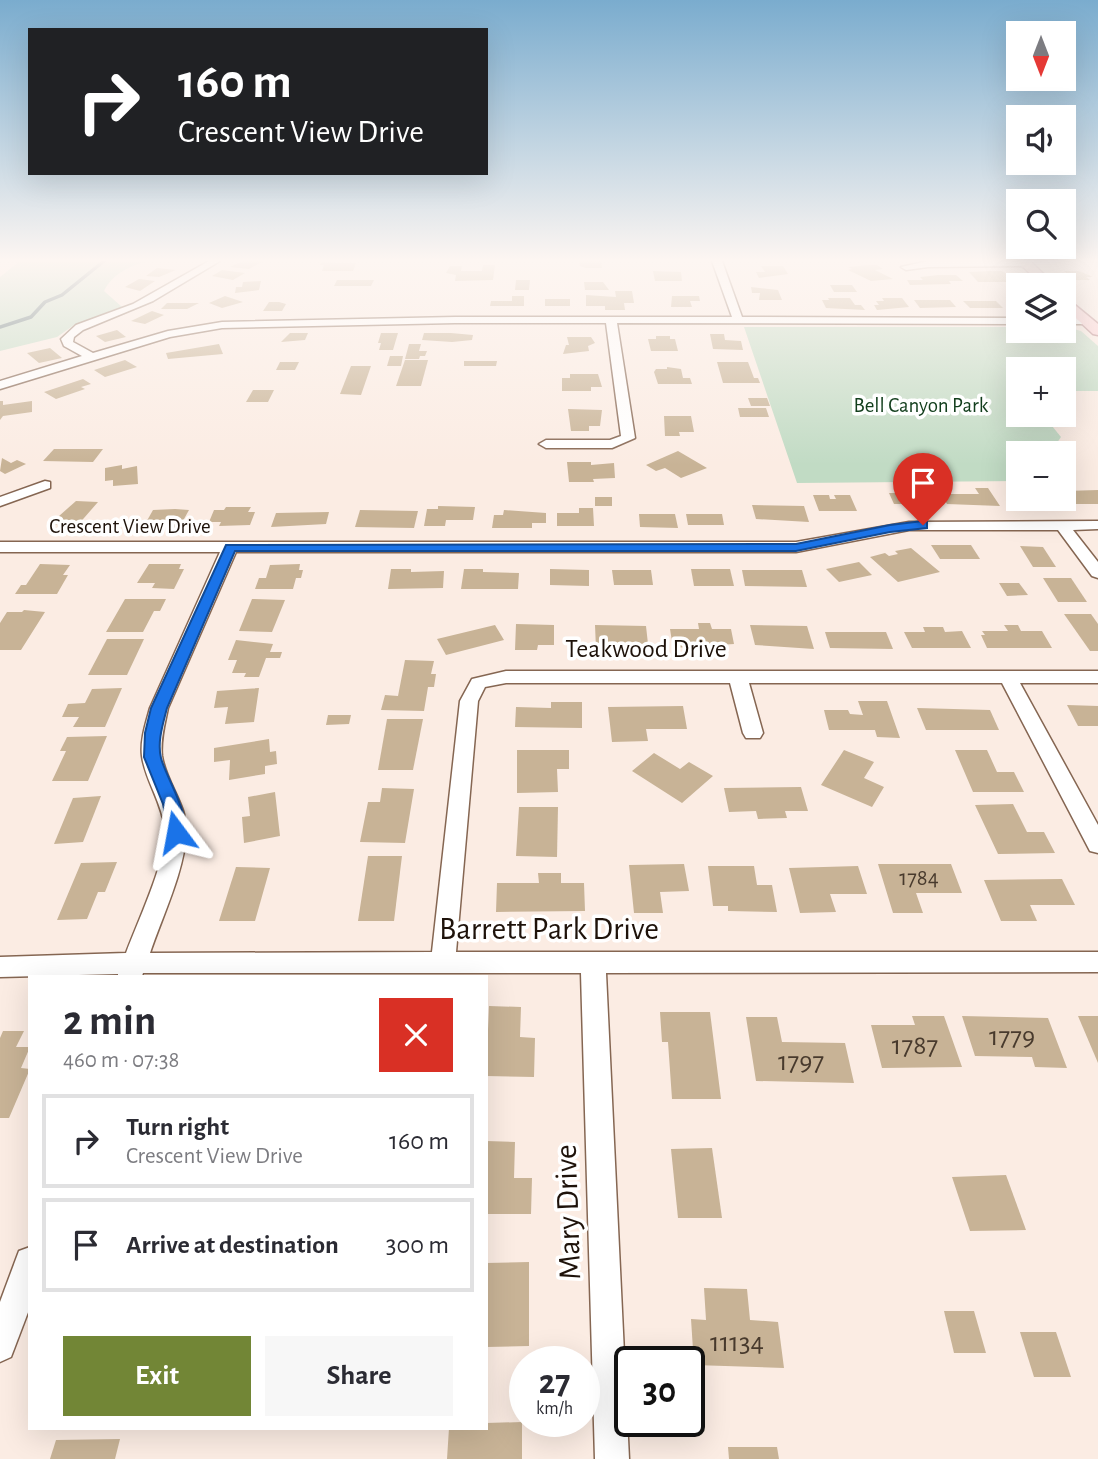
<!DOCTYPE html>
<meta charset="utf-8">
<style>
body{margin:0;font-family:"Alegreya Sans",sans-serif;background:#f7f7f7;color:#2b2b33;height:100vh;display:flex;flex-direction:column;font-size:26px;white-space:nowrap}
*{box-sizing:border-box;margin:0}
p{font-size:23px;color:#7c7c81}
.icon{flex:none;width:38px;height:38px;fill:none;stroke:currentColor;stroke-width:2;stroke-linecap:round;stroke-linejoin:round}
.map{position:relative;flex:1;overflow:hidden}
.drawer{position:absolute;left:28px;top:975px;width:460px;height:455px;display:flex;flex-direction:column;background:#fff;border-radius:0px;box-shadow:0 7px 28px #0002}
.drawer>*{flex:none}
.banner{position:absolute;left:28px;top:28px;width:460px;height:147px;border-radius:0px;box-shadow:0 7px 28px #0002;background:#202124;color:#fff;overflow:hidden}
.needle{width:46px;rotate:180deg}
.fabs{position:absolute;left:1006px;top:21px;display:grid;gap:14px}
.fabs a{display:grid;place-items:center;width:70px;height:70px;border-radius:0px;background:#fff;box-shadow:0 7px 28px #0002;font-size:35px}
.speed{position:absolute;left:509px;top:1346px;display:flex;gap:14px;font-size:35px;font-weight:700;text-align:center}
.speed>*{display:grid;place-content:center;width:91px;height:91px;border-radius:50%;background:#fff;box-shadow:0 7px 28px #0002;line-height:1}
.speed small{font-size:18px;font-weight:400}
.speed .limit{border:4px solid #111;border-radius:10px;background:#fff;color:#111}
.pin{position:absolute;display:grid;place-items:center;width:60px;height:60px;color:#fff;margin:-72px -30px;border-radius:50% 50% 50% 0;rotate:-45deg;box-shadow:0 0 7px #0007}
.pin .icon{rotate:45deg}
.me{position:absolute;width:77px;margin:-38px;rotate:347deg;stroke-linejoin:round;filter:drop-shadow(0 0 5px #0008)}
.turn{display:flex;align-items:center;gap:24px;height:147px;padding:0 35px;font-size:32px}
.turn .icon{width:91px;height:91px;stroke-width:2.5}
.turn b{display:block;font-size:49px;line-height:60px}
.round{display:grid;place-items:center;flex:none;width:74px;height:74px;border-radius:0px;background:#f7f7f7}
.overview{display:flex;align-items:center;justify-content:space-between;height:119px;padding:0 35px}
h1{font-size:42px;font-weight:700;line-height:52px}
.primary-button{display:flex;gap:14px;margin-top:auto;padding:14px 35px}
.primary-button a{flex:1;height:80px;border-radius:0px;background:#728636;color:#fff;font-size:28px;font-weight:700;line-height:80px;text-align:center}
.primary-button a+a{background:#f7f7f7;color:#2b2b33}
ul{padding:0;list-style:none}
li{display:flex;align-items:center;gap:21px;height:94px;margin:0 14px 10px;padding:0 21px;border:4px solid #e1e1e2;border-radius:0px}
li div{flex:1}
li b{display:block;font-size:26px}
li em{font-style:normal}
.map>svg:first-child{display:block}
.green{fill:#c1dbc4}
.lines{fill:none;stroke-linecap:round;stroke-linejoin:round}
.stream{stroke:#5c7578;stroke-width:3.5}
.building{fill:#c8b396}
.minor-casing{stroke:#856652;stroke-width:3}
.major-casing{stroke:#af7578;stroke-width:3}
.minor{fill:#fff;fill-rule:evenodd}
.major{fill:#fecdd1;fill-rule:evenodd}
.route{fill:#1a73e8;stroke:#114b97;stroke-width:2}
.labels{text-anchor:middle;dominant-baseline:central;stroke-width:7;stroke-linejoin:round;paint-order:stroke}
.far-park-label{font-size:21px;fill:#123e1c;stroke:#fff}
.far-street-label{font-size:21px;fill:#1e120a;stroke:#fff}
.number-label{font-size:23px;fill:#483a2d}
.street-label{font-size:26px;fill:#1e120a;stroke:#fff}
.near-number-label{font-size:28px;fill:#483a2d}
.near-street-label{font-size:32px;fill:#1e120a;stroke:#fff}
</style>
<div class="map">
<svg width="1098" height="1459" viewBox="0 0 1098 1459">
<rect width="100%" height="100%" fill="#fbece3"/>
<!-- green -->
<g class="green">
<path d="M20,261H148C130,266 113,273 104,291L122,307L74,325L57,337L0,351V277Z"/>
<polygon points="744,327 1018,327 1018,331 1064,331 1066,327 1081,331 1098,346 1098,391 1064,391 1064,369 1018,369 1018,415 1043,415 1061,437 1050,453 1018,453 1018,481 797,483"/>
</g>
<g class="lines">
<!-- stream -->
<polyline class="stream" points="0,327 31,317 45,302 62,295 104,261"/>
</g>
<!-- building -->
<g class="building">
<polygon points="243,261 263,261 249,269 230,267"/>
<polygon points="579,261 601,261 602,268 586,268 580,266"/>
<polygon points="321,262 337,263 356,263 353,271 322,271 324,265 320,265"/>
<polygon points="483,265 495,265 493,280 455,281 456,275 446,273 450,266 462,266 461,271 482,271"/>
<polygon points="870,265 877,265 883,269 875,270 893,279 871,281 848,270 852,269 848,267"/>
<polygon points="761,266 783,266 788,274 759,278 756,272 765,272"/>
<polygon points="157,268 176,270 159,277 146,276"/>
<polygon points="222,270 245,273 233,280 212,276"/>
<polygon points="653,271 681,272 682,281 655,281"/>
<polygon points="991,271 1002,271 1020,282 978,282 969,272"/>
<polygon points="1064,271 1079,271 1093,277 1086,277 1090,280 1075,280"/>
<polygon points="938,275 956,275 963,281 949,281 951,284 910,285 907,280 923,280 920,277"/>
<polygon points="139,279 155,281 140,291 125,287"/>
<polygon points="337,280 374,280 371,286 334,286"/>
<polygon points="516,280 530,280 529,290 515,290"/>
<polygon points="261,281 259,290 235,293 236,287 242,287 243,282"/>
<polygon points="584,282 603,282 609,290 585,290"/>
<polygon points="830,285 852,285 857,292 834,292"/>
<polygon points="751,287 778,290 782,300 759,300 760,293 752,293"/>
<polygon points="615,291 632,291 634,303 624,303 625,310 605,310 605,306 586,306 586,295 616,297"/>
<polygon points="225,296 243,302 222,308 209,303"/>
<polygon points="512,296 524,296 524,306 490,306 491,301 512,301"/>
<polygon points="672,296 699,296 700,301 690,301 692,307 671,307"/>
<polygon points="828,298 850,298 855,305 861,305 865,310 826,308 822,300 829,300"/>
<polygon points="882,298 902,298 909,307 877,310 874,305 879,305 876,301 884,301"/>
<rect x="545" y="299" width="25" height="7"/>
<polygon points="914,300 950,300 956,307 920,308"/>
<polygon points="963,301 996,301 1003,308 970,308"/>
<polygon points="269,302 279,302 286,304 282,311 263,311"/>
<polygon points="167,303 199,303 187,309 161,309"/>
<polygon points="152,311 164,315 145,324 131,321"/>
<polygon points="117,330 126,337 105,342 96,336"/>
<polygon points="290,333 308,333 305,340 281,342"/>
<polygon points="381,333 398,333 393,350 379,350 381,343 378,343"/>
<polygon points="424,333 451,333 473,335 472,340 452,342 422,340"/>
<polygon points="710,334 724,334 725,340 741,341 743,350 713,349"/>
<polygon points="656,336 670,336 670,339 675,339 678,351 651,351 648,339 656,339"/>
<polygon points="567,337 591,337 595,343 588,346 589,351 563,354 566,345 569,345"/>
<polygon points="219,344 223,354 168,359 166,353"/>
<polygon points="409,344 421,344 419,351 427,351 425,356 420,356 419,359 405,359"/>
<polygon points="50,348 62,358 39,363 27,353"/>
<polygon points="390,356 403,356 401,366 387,366"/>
<polygon points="125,360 137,367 105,377 94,370"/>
<polygon points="405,360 428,360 421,386 396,386"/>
<polygon points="464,361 497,361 496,366 464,366"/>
<polygon points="280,362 299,362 295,370 276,370"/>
<polygon points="717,362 748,362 754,378 758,378 760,383 723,383"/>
<polygon points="351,366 371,366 361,395 340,394"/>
<polygon points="667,367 681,369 683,378 690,378 692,384 658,384 654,372 656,369 667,369"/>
<polygon points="570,374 598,374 602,387 591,387 591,391 562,391 562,378 570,378"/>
<polygon points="83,379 91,384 81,387 85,389 56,399 44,392"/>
<polygon points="253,390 274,390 268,402 246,402"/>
<polygon points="748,398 767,398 770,406 751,406"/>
<polygon points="0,401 3,401 3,405 32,401 32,412 3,416 0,420"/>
<polygon points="738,408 766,408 769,417 740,417"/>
<polygon points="568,409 602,410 600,426 589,426 589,431 571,431"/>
<polygon points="664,416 691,416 694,432 679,432 680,436 665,436"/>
<polygon points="54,449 103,449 93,462 43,461"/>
<polygon points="678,451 707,468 681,478 665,468 656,471 646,465"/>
<polygon points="2,458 11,463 17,460 26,464 5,474 0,471"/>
<polygon points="567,462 591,462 591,465 614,463 615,478 593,479 594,482 569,482"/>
<polygon points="122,465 122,469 137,466 138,484 113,486 113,480 105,481 105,468"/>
<polygon points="975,488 988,488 1000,506 947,504 941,494 979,494"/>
<polygon points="1098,490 1098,504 1076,504 1065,491"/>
<polygon points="889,493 922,493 929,504 894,504"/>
<polygon points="813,495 829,495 830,499 836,499 834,495 850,495 857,511 819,511"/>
<rect x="595" y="497" width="17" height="9"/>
<polygon points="1040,499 1062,499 1068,506 1046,506"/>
<polygon points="76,501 98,502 77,526 50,524"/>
<polygon points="752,505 804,506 809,522 756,519"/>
<polygon points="438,506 475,507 473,520 446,520 445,526 424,526 427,509 438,509"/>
<polygon points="226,507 251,507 248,512 255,512 250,525 219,526 221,522 209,522 214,510 224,510"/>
<polygon points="579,508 593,508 594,526 557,526 557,513 579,513"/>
<polygon points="175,509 189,510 179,528 144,526 153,510"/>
<polygon points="360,510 418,511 414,528 355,527"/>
<polygon points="504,510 546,513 546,523 532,523 532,528 492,528 494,515 503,515"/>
<polygon points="329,512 326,524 271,527 276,513"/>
<polygon points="639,514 675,514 678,528 640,527"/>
<polygon points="686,514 722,514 724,525 688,525"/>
<polygon points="931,545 971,545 980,559 940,559"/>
<polygon points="1020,546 1043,547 1056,567 1033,567"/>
<polygon points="911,548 940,572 898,582 870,557 885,553 889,556 898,554 895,551"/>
<polygon points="859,562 872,575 839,582 826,569"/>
<polygon points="40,564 70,565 63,575 68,575 57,594 15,594 21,585 26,585"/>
<polygon points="149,564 181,564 179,569 184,569 174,589 152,588 155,583 137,583"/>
<polygon points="300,564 299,570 303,570 301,578 296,578 293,589 255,589 259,578 266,578 270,565"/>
<polygon points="391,569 411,569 411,572 444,571 443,588 388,589"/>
<polygon points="464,569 483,569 483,572 519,573 518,589 461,589"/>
<polygon points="550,569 589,570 589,586 550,585"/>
<polygon points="691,569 730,569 734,586 694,586"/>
<polygon points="612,570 651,570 653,585 614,585"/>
<polygon points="742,570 802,570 807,587 745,586"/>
<polygon points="1043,578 1071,578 1087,602 1058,602"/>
<polygon points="999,583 1019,583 1028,595 1007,596"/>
<polygon points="125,599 166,599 160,611 154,611 143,632 106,632"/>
<polygon points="252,599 285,600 272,632 239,631"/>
<polygon points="24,610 45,612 21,650 0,650 0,623 7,612 22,612"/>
<polygon points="1064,614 1091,614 1098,624 1098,651 1090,651"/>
<polygon points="698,623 710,623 712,629 731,629 734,644 673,648 670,629 699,629"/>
<polygon points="516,624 554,625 554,645 538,645 537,650 515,650"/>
<polygon points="495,625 504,640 446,655 437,639"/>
<polygon points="595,625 646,626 648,644 618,644 618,649 596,649"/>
<polygon points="750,625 807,626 814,649 755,645"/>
<polygon points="1004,625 1018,625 1021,631 1042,631 1052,648 987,648 981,635 985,635 982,631 1008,631"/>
<polygon points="923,627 943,627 945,632 962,631 971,648 912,648 904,632 925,632"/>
<polygon points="825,632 886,632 893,649 830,648"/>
<polygon points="107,639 144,639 127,675 88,675"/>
<polygon points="236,640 273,644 270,652 282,652 280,658 266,658 259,677 244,677 246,673 232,673 237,660 228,660"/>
<polygon points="405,660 434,661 431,674 436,674 434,687 428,687 424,711 381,710 385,695 398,696"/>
<polygon points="122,688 105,727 73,727 79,717 62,717 68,704 85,703 92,689"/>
<polygon points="259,688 254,722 225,724 228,707 214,708 217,691"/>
<polygon points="858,701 887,701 900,738 877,737 875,730 829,730 824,710 848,710 850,714 863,715"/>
<polygon points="551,702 582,702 582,728 515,727 516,707 551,708"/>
<polygon points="1067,705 1098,706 1098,726 1078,726"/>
<polygon points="683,706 687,729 646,729 648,741 612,742 608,707"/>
<polygon points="917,708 990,710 999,730 926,730"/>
<polygon points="328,715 351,715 349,724 326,725"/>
<polygon points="387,719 423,719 413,770 378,770"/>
<polygon points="107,736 88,781 52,781 66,751 60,751 67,737"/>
<polygon points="269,739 270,752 276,751 277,764 265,766 265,774 229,780 230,760 214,762 214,748"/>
<polygon points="517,750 569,750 569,769 557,769 558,792 517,793"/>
<polygon points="844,750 874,762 864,778 884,787 872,807 821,785"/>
<polygon points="955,750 987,750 997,772 1014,772 1024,792 973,792"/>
<polygon points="654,753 680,769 689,762 713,776 682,803 632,771"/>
<polygon points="801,787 808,811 785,811 787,818 758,819 756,811 729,812 724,788"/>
<polygon points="382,788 414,789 405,843 360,842 368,802 380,802"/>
<polygon points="275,792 280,836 244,843 242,817 250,816 248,797"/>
<polygon points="101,796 83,842 54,844 73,798"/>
<polygon points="1013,804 1027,832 1044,832 1055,853 998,854 975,805"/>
<polygon points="519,807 558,807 557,857 516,856"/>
<polygon points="368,856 402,856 394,921 358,921"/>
<polygon points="117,862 105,892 98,892 87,919 57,920 81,863"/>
<polygon points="684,864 689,891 660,892 663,913 634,913 629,865"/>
<polygon points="878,864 951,864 962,893 916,893 923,913 893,913"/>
<polygon points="708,866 754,866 757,885 772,885 777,912 728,911 728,906 713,906"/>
<polygon points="858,866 867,894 830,894 836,912 800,913 789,868"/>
<polygon points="236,867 270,868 255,921 219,921"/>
<polygon points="538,873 561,873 561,883 584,883 585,911 496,912 497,883 539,883"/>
<polygon points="1062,879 1075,905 1030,905 1037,921 1001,921 984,880"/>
<polygon points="489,1006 521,1007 520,1037 535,1038 534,1077 486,1076"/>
<polygon points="660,1012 710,1012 721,1099 672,1099 668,1042 662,1042"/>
<polygon points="912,1016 944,1016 962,1067 882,1068 871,1025 915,1025"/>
<polygon points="962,1016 1048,1018 1067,1068 1035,1067 1032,1057 975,1056"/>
<polygon points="1078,1016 1098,1016 1098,1063"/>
<polygon points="746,1017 777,1017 782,1042 845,1043 854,1083 756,1081"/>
<polygon points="3,1031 24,1031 16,1047 30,1047 21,1068 30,1069 9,1118 0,1118 0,1038"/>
<polygon points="486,1141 515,1142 514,1178 532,1178 531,1214 486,1214"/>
<polygon points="712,1148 722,1218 678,1218 671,1149"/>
<polygon points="1006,1175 1026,1230 970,1231 952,1177"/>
<polygon points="529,1262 529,1346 486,1347 486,1263"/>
<polygon points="704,1288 747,1289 750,1320 778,1322 784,1368 694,1365 691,1319 706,1320"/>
<polygon points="944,1311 974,1311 986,1353 954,1353"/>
<polygon points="1020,1332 1056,1332 1071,1377 1034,1377"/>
<polygon points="522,1422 522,1459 447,1459 449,1428 486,1428 486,1423"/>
<polygon points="120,1439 115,1459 50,1459 56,1440"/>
<polygon points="728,1447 777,1447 779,1459 729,1459"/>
</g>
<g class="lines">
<defs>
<g id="minor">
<polygon points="209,261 220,261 153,301 83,330 74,337 73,342 93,353 168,331 222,322 455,317 732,317 712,261 722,261 742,317 1018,318 1018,324 617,323 635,438 612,448 546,448 539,444 546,440 610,440 621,436 606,323 455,323 222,328 170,337 0,389 0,381 82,356 64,346 61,339 76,325 133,304"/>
<polygon points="928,261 1028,261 1030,263 1025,266 928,267 906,270 901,267"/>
<polygon points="1064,318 1087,318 1092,321 1087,324 1064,324"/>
<polygon points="45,481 50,482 50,488 0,506 0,497"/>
<path d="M1098,521V529L1073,530L1098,562V578L1092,576L1058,530H909L796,552H236L168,708C165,723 160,740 162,756C166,783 188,805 186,833C185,870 162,917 150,953L432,952L460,701L472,679L506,671H1098V683H1020L1098,825V853L1090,851L1002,683H749L763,733L760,738H746L743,733L730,683H506L485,687L478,701L456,952H1098V972L606,973L629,1459H595L581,973H143L142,976H118V974L0,977V957L126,953C137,923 168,858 165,829C162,802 145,780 142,756C140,740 146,723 150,708L220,552H0V542H796L909,522Z"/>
<polygon points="30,1247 30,1307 11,1357 0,1362 0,1302 19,1251"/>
</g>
<g id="major">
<polygon points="1017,261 1030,261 1055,285 1042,285"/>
<polygon points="1064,296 1098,324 1098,335 1093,334 1064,307"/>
</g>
</defs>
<!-- minor casing -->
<use href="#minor" class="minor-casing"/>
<!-- major casing -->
<use href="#major" class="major-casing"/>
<!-- minor -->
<use href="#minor" class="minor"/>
<!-- major -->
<use href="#major" class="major"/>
</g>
<!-- sky -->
<linearGradient id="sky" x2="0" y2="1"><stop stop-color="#7aacce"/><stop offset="0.56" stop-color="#fdf6f2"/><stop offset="1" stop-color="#fdf6f2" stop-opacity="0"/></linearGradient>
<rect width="1098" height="465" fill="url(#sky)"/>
<!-- route -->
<path class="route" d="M923,521L927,522V528L890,532L796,551H235L167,708C163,724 157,742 161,758C166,778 193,818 183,837H170L163,804L144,757L145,733L151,708L226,545L796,544L890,525Z"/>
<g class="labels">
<!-- far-park labels -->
<g class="far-park-label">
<text x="921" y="405">Bell Canyon Park</text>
</g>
<!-- far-street labels -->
<g class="far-street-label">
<text x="130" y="526">Crescent View Drive</text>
</g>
<!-- number labels -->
<g class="number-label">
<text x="919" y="878">1784</text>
</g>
<!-- street labels -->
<g class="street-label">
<text x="646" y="649">Teakwood Drive</text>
</g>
<!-- near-number labels -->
<g class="near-number-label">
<text x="1012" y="1037">1779</text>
<text x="915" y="1046">1787</text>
<text x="801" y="1062">1797</text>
<text x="737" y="1343">11134</text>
</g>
<!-- near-street labels -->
<g class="near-street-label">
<text x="549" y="929">Barrett Park Drive</text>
<text transform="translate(568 1212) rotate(-92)">Mary Drive</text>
</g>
</g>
</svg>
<div class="fabs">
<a><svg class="needle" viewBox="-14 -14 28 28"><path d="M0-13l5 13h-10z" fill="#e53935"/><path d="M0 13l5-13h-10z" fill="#7c7c81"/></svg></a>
<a><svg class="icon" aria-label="sound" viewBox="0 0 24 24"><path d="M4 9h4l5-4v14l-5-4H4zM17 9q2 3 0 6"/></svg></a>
<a><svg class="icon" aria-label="search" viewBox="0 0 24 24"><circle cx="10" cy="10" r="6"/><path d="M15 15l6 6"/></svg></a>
<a><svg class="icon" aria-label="layers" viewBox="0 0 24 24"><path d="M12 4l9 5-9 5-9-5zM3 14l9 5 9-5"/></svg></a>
<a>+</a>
<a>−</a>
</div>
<div class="speed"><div>27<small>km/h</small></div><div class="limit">30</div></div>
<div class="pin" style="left:923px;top:525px;background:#d93025"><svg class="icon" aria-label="arrive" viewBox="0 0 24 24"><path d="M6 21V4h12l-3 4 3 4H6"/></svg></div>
<svg class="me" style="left:176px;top:832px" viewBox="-20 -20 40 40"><path d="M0-17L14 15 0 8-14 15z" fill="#1a73e8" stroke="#fff" stroke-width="4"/></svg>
<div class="banner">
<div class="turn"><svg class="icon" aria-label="right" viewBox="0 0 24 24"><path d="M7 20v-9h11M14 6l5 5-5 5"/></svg><div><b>160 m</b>Crescent View Drive</div></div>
</div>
<section class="drawer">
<div class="overview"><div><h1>2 min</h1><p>460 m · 07:38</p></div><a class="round" style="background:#d93025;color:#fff"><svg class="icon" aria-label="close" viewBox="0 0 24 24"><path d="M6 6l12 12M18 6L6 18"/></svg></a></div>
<ul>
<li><svg class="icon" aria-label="right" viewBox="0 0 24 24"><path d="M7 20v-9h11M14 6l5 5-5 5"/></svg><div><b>Turn right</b><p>Crescent View Drive</p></div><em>160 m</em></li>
<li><svg class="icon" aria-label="arrive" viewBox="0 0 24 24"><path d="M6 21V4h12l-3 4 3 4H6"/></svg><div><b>Arrive at destination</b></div><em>300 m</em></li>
</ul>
<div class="primary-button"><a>Exit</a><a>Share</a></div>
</section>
</div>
